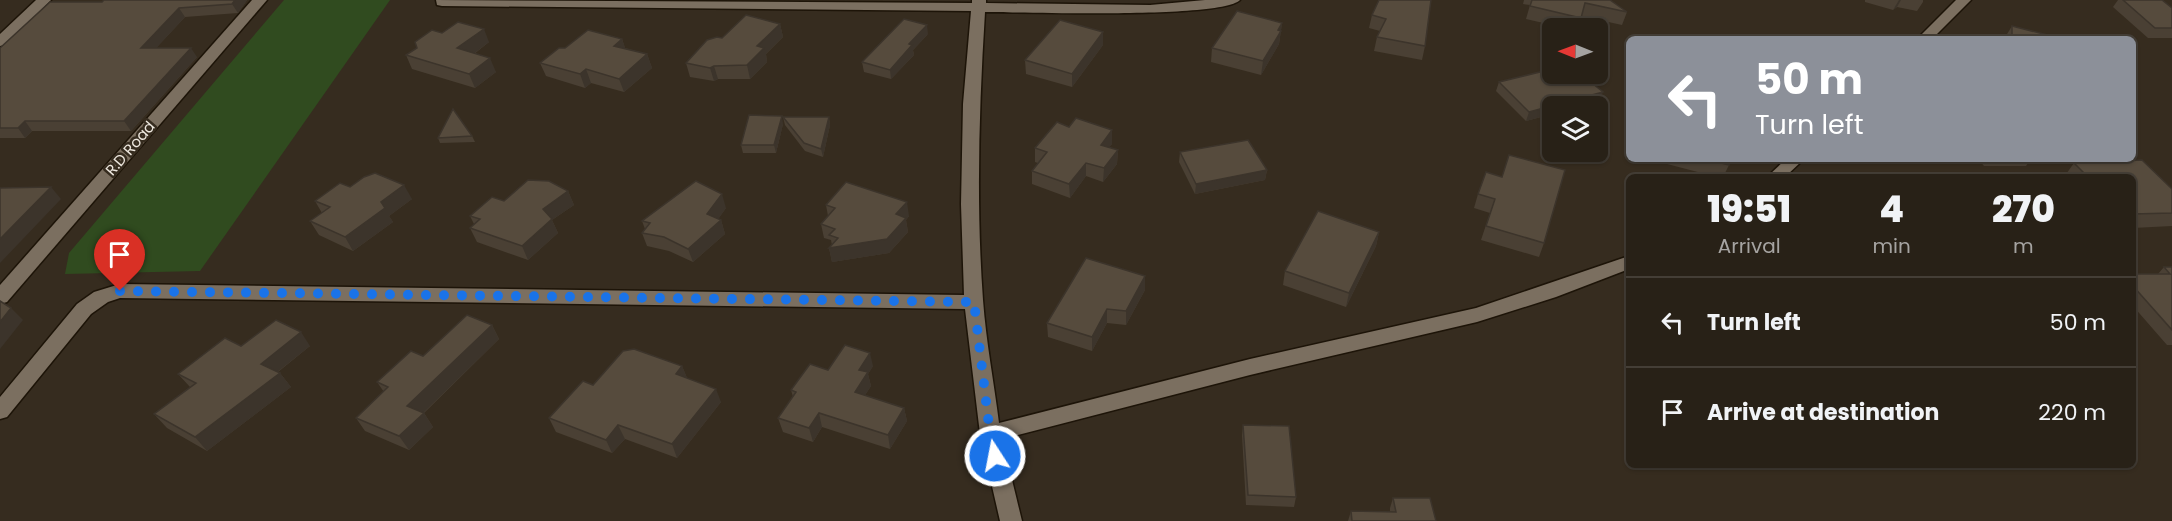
<!DOCTYPE html>
<style>
body{margin:0;font-family:Poppins,sans-serif;background:#342e24;color:#f1f3f6;height:100vh;display:flex;flex-direction:column;font-size:22px;white-space:nowrap}
*{box-sizing:border-box;margin:0}
p{font-size:20px;color:#a5a3a1}
.icon{flex:none;width:33px;height:33px;fill:none;stroke:currentColor;stroke-width:2;stroke-linecap:round;stroke-linejoin:round}
.map{position:relative;flex:1;overflow:hidden}
.side{position:absolute;left:1626px;top:174px;width:510px;height:294px;display:flex;flex-direction:column;background:#282117;border-radius:9px;box-shadow:0 2px 4px #0004,0 0 0 2px #443e36}
.side>*{flex:none}
.top-card{position:absolute;left:1626px;top:36px;width:510px;height:126px;border-radius:9px;box-shadow:0 2px 4px #0004,0 0 0 2px #443e36;background:#8c9099;color:#fff;overflow:hidden}
.needle{width:39px;rotate:271deg}
.buttons{position:absolute;left:1542px;top:18px;display:grid;gap:12px}
.buttons a{display:grid;place-items:center;width:66px;height:66px;border-radius:9px;background:#282117;box-shadow:0 2px 4px #0004,0 0 0 2px #443e36;font-size:30px}
.pin{position:absolute;display:grid;place-items:center;width:51px;height:51px;color:#fff;margin:-62px -26px;border-radius:50% 50% 50% 0;rotate:-45deg;box-shadow:0 0 6px #0007}
.pin .icon{rotate:45deg}
.me{position:absolute;width:66px;margin:-33px;rotate:349deg;stroke-linejoin:round;filter:drop-shadow(0 0 4px #0008)}
.turn{display:flex;align-items:center;gap:21px;height:126px;padding:0 30px;font-size:27px}
.turn .icon{width:78px;height:78px;stroke-width:2.5}
.turn b{display:block;font-size:42px;line-height:51px}
.eta{display:flex;justify-content:space-evenly;align-items:center;height:102px;text-align:center}
.eta b{font-size:36px;font-weight:800;line-height:42px}
ul{padding:0;list-style:none}
li{display:flex;align-items:center;gap:18px;height:90px;padding:0 30px;border-top:2px solid #443e36}
li div{flex:1}
li b{display:block;font-size:22px}
li em{font-style:normal}
.map>svg:first-child{display:block}
.green{fill:#304b1f}
.lines{fill:none;stroke-linecap:round;stroke-linejoin:round}
.minor-casing{stroke:#1d1408;stroke-width:3}
.minor{fill:#7b6f60;fill-rule:evenodd}
.wall{fill:#4a4034}
.shaded-wall{fill:#3c342b}
.building{fill:#564b3d;stroke:#3c342b;stroke-width:1.5}
.route{stroke:#1a73e8;stroke-width:10;stroke-dasharray:0 18}
.labels{text-anchor:middle;dominant-baseline:central;stroke-width:5;stroke-linejoin:round;paint-order:stroke}
.street-label{font-size:15px;fill:#ede7de;stroke:#362c1f}
</style>
<div class="map">
<svg width="2172" height="521" viewBox="0 0 2172 521">
<rect width="100%" height="100%" fill="#362c1f"/>
<!-- green -->
<polygon class="green" points="284,0 390,0 200,271 65,274 69,253"/>
<g class="lines">
<defs>
<g id="minor">
<polygon points="36,0 51,0 5,45 0,46 0,34"/>
<polygon points="252,0 267,0 7,302 0,304 0,285"/>
<path d="M436,0L972,3V0H986V3L1150,5L1205,0H1240C1222,19 1022,12 985,12C979,108 976,204 983,300C986,341 994,383 999,423L1250,359L1476,308L1629,256V269L1556,297L1477,322L1250,375L1002,439L1022,521H1000L980,434L965,309L120,298L108,302L91,314L7,417L0,419V397L77,304L94,292L120,284L964,295L961,204L963,104L971,11L442,6L437,5Z"/>
<polygon points="1956,0 1971,0 1932,39 1917,39"/>
<polygon points="1786,159 1804,159 1785,177 1767,177"/>
</g>
</defs>
<!-- minor casing -->
<use href="#minor" class="minor-casing"/>
<!-- minor -->
<use href="#minor" class="minor"/>
</g>
<!-- wall -->
<g class="wall">
<polygon points="247,0 238,13 185,17 156,48 197,57 131,131 32,131 25,138 0,138 0,48 102,2"/>
<polygon points="1379,0 1425,46 1422,60 1374,51 1377,37 1380,31 1369,28 1372,15"/>
<polygon points="1524,0 1610,0 1627,12 1622,25 1581,16 1577,28 1565,28 1526,19 1530,5 1523,4"/>
<polygon points="1865,0 1923,0 1923,2 1917,11 1897,7 1893,10 1865,2"/>
<polygon points="2118,0 2162,0 2172,8 2172,38 2148,38 2113,7"/>
<polygon points="1282,23 1279,44 1261,75 1211,62 1212,48"/>
<polygon points="780,24 783,37 766,54 767,62 750,79 718,79 714,81 690,77 686,63 722,38"/>
<polygon points="2012,26 2063,39 2004,39"/>
<polygon points="442,33 489,42 474,54 496,72 475,88 412,69 406,55"/>
<polygon points="928,34 913,50 914,55 891,79 864,72 862,62"/>
<polygon points="622,39 625,48 647,54 652,68 624,92 591,83 585,88 546,76 540,63 565,48"/>
<polygon points="1103,45 1072,87 1026,74 1025,60"/>
<polygon points="1499,82 1599,101 1579,106 1552,106 1552,114 1526,121 1496,91"/>
<polygon points="783,117 829,117 830,125 823,157 805,151 785,125"/>
<polygon points="783,124 776,153 743,153 741,145"/>
<polygon points="1069,127 1112,130 1112,144 1109,147 1118,150 1117,164 1103,182 1086,176 1070,198 1032,184 1032,171 1038,163 1035,162 1035,148"/>
<polygon points="472,136 475,142 440,143 438,138"/>
<polygon points="1180,152 1267,170 1265,180 1195,194 1179,162"/>
<polygon points="1668,159 1730,159 1729,165 1723,177 1717,177 1667,164"/>
<polygon points="1978,159 2031,159 2026,166 1984,166"/>
<polygon points="2142,160 2172,189 2172,226 2133,228 2133,177 2064,177 2074,163"/>
<polygon points="1502,177 1544,243 1539,257 1481,240 1490,213 1474,208 1478,194"/>
<polygon points="350,187 412,199 389,216 393,222 353,251 319,235 310,221 322,213 315,201"/>
<polygon points="568,191 574,205 552,220 558,233 528,260 477,242 470,228 474,224 470,216 504,201"/>
<polygon points="826,205 909,216 906,220 908,232 889,253 832,262 829,248 832,245 831,240 824,238 821,224 828,216"/>
<polygon points="726,208 718,219 721,220 725,234 693,262 669,251 647,246 642,233 645,229 642,221"/>
<polygon points="1379,232 1376,246 1346,307 1283,285 1285,271"/>
<polygon points="2164,267 2172,267 2172,345 2167,345 2133,306 2133,274 2158,274"/>
<polygon points="1145,276 1145,290 1126,325 1107,323 1092,351 1048,337 1047,323"/>
<polygon points="492,325 499,339 424,413 433,427 409,450 365,431 356,418 384,392 377,382 423,356"/>
<polygon points="241,346 310,346 278,372 280,373 291,387 207,451 167,428 154,414 190,387 178,374"/>
<polygon points="682,366 687,378 721,402 677,458 625,439 612,453 556,432 549,418 593,385"/>
<polygon points="873,366 868,374 871,386 865,395 904,408 907,421 890,449 822,427 813,442 783,432 778,418 793,397 791,390 828,370"/>
<polygon points="1243,425 1296,497 1294,507 1246,505 1242,435"/>
<polygon points="1393,498 1436,521 1348,521 1351,511 1390,512 1390,508"/>
</g>
<!-- shaded-wall -->
<g class="shaded-wall">
<polygon points="235,0 247,0 238,13 232,4"/>
<polygon points="1899,0 1901,0 1897,7 1893,10"/>
<polygon points="179,8 185,17 147,58 141,48"/>
<polygon points="1282,23 1279,44 1261,75 1263,61"/>
<polygon points="780,24 783,37 766,54 767,62 750,79 747,65 757,46"/>
<polygon points="927,25 928,34 913,50 914,55 891,79 890,70 909,44"/>
<polygon points="484,29 489,42 463,62 457,48"/>
<polygon points="1103,32 1103,45 1072,87 1072,74"/>
<polygon points="622,39 627,53 614,46"/>
<polygon points="191,48 197,57 131,131 124,121"/>
<polygon points="647,54 652,68 624,92 619,79"/>
<polygon points="490,58 496,72 475,88 469,74"/>
<polygon points="714,66 718,79 714,81 710,68"/>
<polygon points="586,69 591,83 585,88 580,74"/>
<polygon points="1603,92 1599,101 1579,106 1552,106 1552,114 1526,121 1529,112"/>
<polygon points="782,116 783,124 776,153 774,145"/>
<polygon points="829,117 830,125 823,157 821,149"/>
<polygon points="25,121 32,131 25,138 18,128"/>
<polygon points="1112,130 1112,144 1101,158 1101,145"/>
<polygon points="1118,150 1117,164 1103,182 1104,168"/>
<polygon points="1086,163 1086,176 1070,198 1069,184"/>
<polygon points="1267,170 1265,180 1195,194 1196,184"/>
<polygon points="404,185 412,199 389,216 393,222 353,251 345,237 381,202"/>
<polygon points="51,187 61,199 0,263 0,239"/>
<polygon points="568,191 574,205 552,220 558,233 528,260 522,246 543,209"/>
<polygon points="722,194 726,208 712,228 721,220 725,234 693,262 688,249 707,214"/>
<polygon points="907,202 909,216 906,220 908,232 889,253 832,262 829,248 896,214"/>
<polygon points="1379,232 1376,246 1346,307 1349,293"/>
<polygon points="1145,276 1145,290 1126,325 1126,311"/>
<polygon points="11,308 23,320 0,349 0,322"/>
<polygon points="1107,309 1107,323 1092,351 1092,337"/>
<polygon points="492,325 499,339 416,420 407,406"/>
<polygon points="301,332 310,346 271,377 261,364"/>
<polygon points="870,353 873,366 868,374 871,386 858,406 855,392 859,370"/>
<polygon points="682,366 688,380 676,374"/>
<polygon points="280,373 291,387 207,451 195,437"/>
<polygon points="716,389 721,402 677,458 672,444"/>
<polygon points="904,408 907,421 890,449 888,435"/>
<polygon points="424,413 433,427 409,450 399,436"/>
<polygon points="819,413 822,427 813,442 809,428"/>
<polygon points="618,425 625,439 612,453 606,440"/>
</g>
<!-- building -->
<g class="building">
<polygon points="104,0 235,0 232,4 179,8 141,48 191,48 124,121 25,121 18,128 0,128 0,48 50,2 102,2"/>
<polygon points="1379,0 1431,0 1425,46 1377,37 1386,19 1372,15"/>
<polygon points="1532,0 1610,0 1627,12 1585,3 1581,18 1530,6"/>
<polygon points="2123,0 2162,0 2172,8 2172,28 2155,28"/>
<polygon points="1237,11 1282,23 1278,30 1281,31 1263,61 1212,48"/>
<polygon points="746,15 780,24 757,46 764,48 747,65 714,66 710,68 686,63 707,40 717,37 722,38"/>
<polygon points="904,19 927,25 909,44 912,45 890,70 862,62"/>
<polygon points="1060,20 1103,32 1072,74 1025,60"/>
<polygon points="458,22 484,29 457,48 490,58 469,74 406,55 417,48 415,42 432,30 442,33"/>
<polygon points="2012,26 2063,39 2012,39"/>
<polygon points="588,30 622,39 614,46 647,54 619,79 586,69 580,74 540,63 559,48 565,48"/>
<polygon points="1552,69 1552,74 1581,74 1603,92 1529,112 1499,82"/>
<polygon points="453,109 472,136 438,138"/>
<polygon points="749,115 782,116 774,145 741,145"/>
<polygon points="783,117 829,117 821,149 804,143"/>
<polygon points="1076,118 1112,130 1101,145 1118,150 1104,168 1086,163 1069,184 1032,171 1047,152 1035,148 1057,122 1069,127"/>
<polygon points="1248,140 1267,170 1196,184 1180,152"/>
<polygon points="1509,155 1565,170 1544,243 1486,226 1495,199 1478,194 1486,172 1502,177"/>
<polygon points="1707,159 1730,159 1729,165"/>
<polygon points="2142,160 2172,189 2172,213 2133,214 2133,177 2088,177 2074,163"/>
<polygon points="375,173 404,185 381,202 385,208 345,237 310,221 330,207 315,201 340,183 350,187 364,177"/>
<polygon points="528,180 549,181 568,191 543,209 552,219 522,246 470,228 480,219 470,216 492,197 504,201"/>
<polygon points="696,181 722,194 707,214 721,220 688,249 664,237 642,233 650,223 642,221"/>
<polygon points="846,182 907,202 896,214 906,218 887,239 829,248 838,238 829,235 835,229 821,224 835,208 826,205"/>
<polygon points="51,187 0,239 0,188"/>
<polygon points="1318,211 1379,232 1349,293 1285,271"/>
<polygon points="1086,258 1145,276 1126,311 1107,309 1092,337 1047,323"/>
<polygon points="2164,267 2172,267 2172,330 2133,286 2133,274 2170,274"/>
<polygon points="0,301 11,308 0,322"/>
<polygon points="467,315 492,325 407,406 424,413 399,436 356,418 388,387 377,382 411,351 423,356"/>
<polygon points="276,320 301,332 261,364 280,373 195,437 154,414 196,383 178,374 225,338 241,346"/>
<polygon points="845,345 870,353 859,370 868,372 855,392 904,408 888,435 819,413 809,428 778,418 796,392 791,390 810,364 828,370"/>
<polygon points="634,349 682,366 676,374 716,389 672,444 618,425 606,440 549,418 583,381 593,385 623,351"/>
<polygon points="1243,425 1289,426 1296,497 1248,495"/>
<polygon points="1393,498 1430,498 1436,521 1352,521 1351,511 1396,512"/>
</g>
<g class="lines">
<!-- route -->
<polyline class="route" points="120,291 974,302 990,434 995,456"/>
</g>
<g class="labels">
<!-- street labels -->
<g class="street-label">
<text transform="translate(130 148) rotate(-49)">R.D Road</text>
</g>
</g>
</svg>
<div class="buttons">
<a><svg class="needle" viewBox="-14 -14 28 28"><path d="M0-13l5 13h-10z" fill="#e53935"/><path d="M0 13l5-13h-10z" fill="#a5a3a1"/></svg></a>
<a><svg class="icon" aria-label="layers" viewBox="0 0 24 24"><path d="M12 4l9 5-9 5-9-5zM3 14l9 5 9-5"/></svg></a>
</div>
<div class="pin" style="left:120px;top:291px;background:#d93025"><svg class="icon" aria-label="arrive" viewBox="0 0 24 24"><path d="M6 21V4h12l-3 4 3 4H6"/></svg></div>
<svg class="me" style="left:995px;top:456px" viewBox="-20 -20 40 40"><circle r="17" fill="#1a73e8" stroke="#fff" stroke-width="3"/><path d="M0-11L8 9 0 5-8 9z" fill="#fff"/></svg>
<div class="top-card">
<div class="turn"><svg class="icon" aria-label="left" viewBox="0 0 24 24"><path d="M17 20v-9H6M10 6l-5 5 5 5"/></svg><div><b>50 m</b>Turn left</div></div>
</div>
<section class="side">
<div class="eta">
<div><b>19:51</b><p>Arrival</p></div>
<div><b>4</b><p>min</p></div>
<div><b>270</b><p>m</p></div>
</div>
<ul>
<li><svg class="icon" aria-label="left" viewBox="0 0 24 24"><path d="M17 20v-9H6M10 6l-5 5 5 5"/></svg><div><b>Turn left</b></div><em>50 m</em></li>
<li><svg class="icon" aria-label="arrive" viewBox="0 0 24 24"><path d="M6 21V4h12l-3 4 3 4H6"/></svg><div><b>Arrive at destination</b></div><em>220 m</em></li>
</ul>
</section>
</div>
